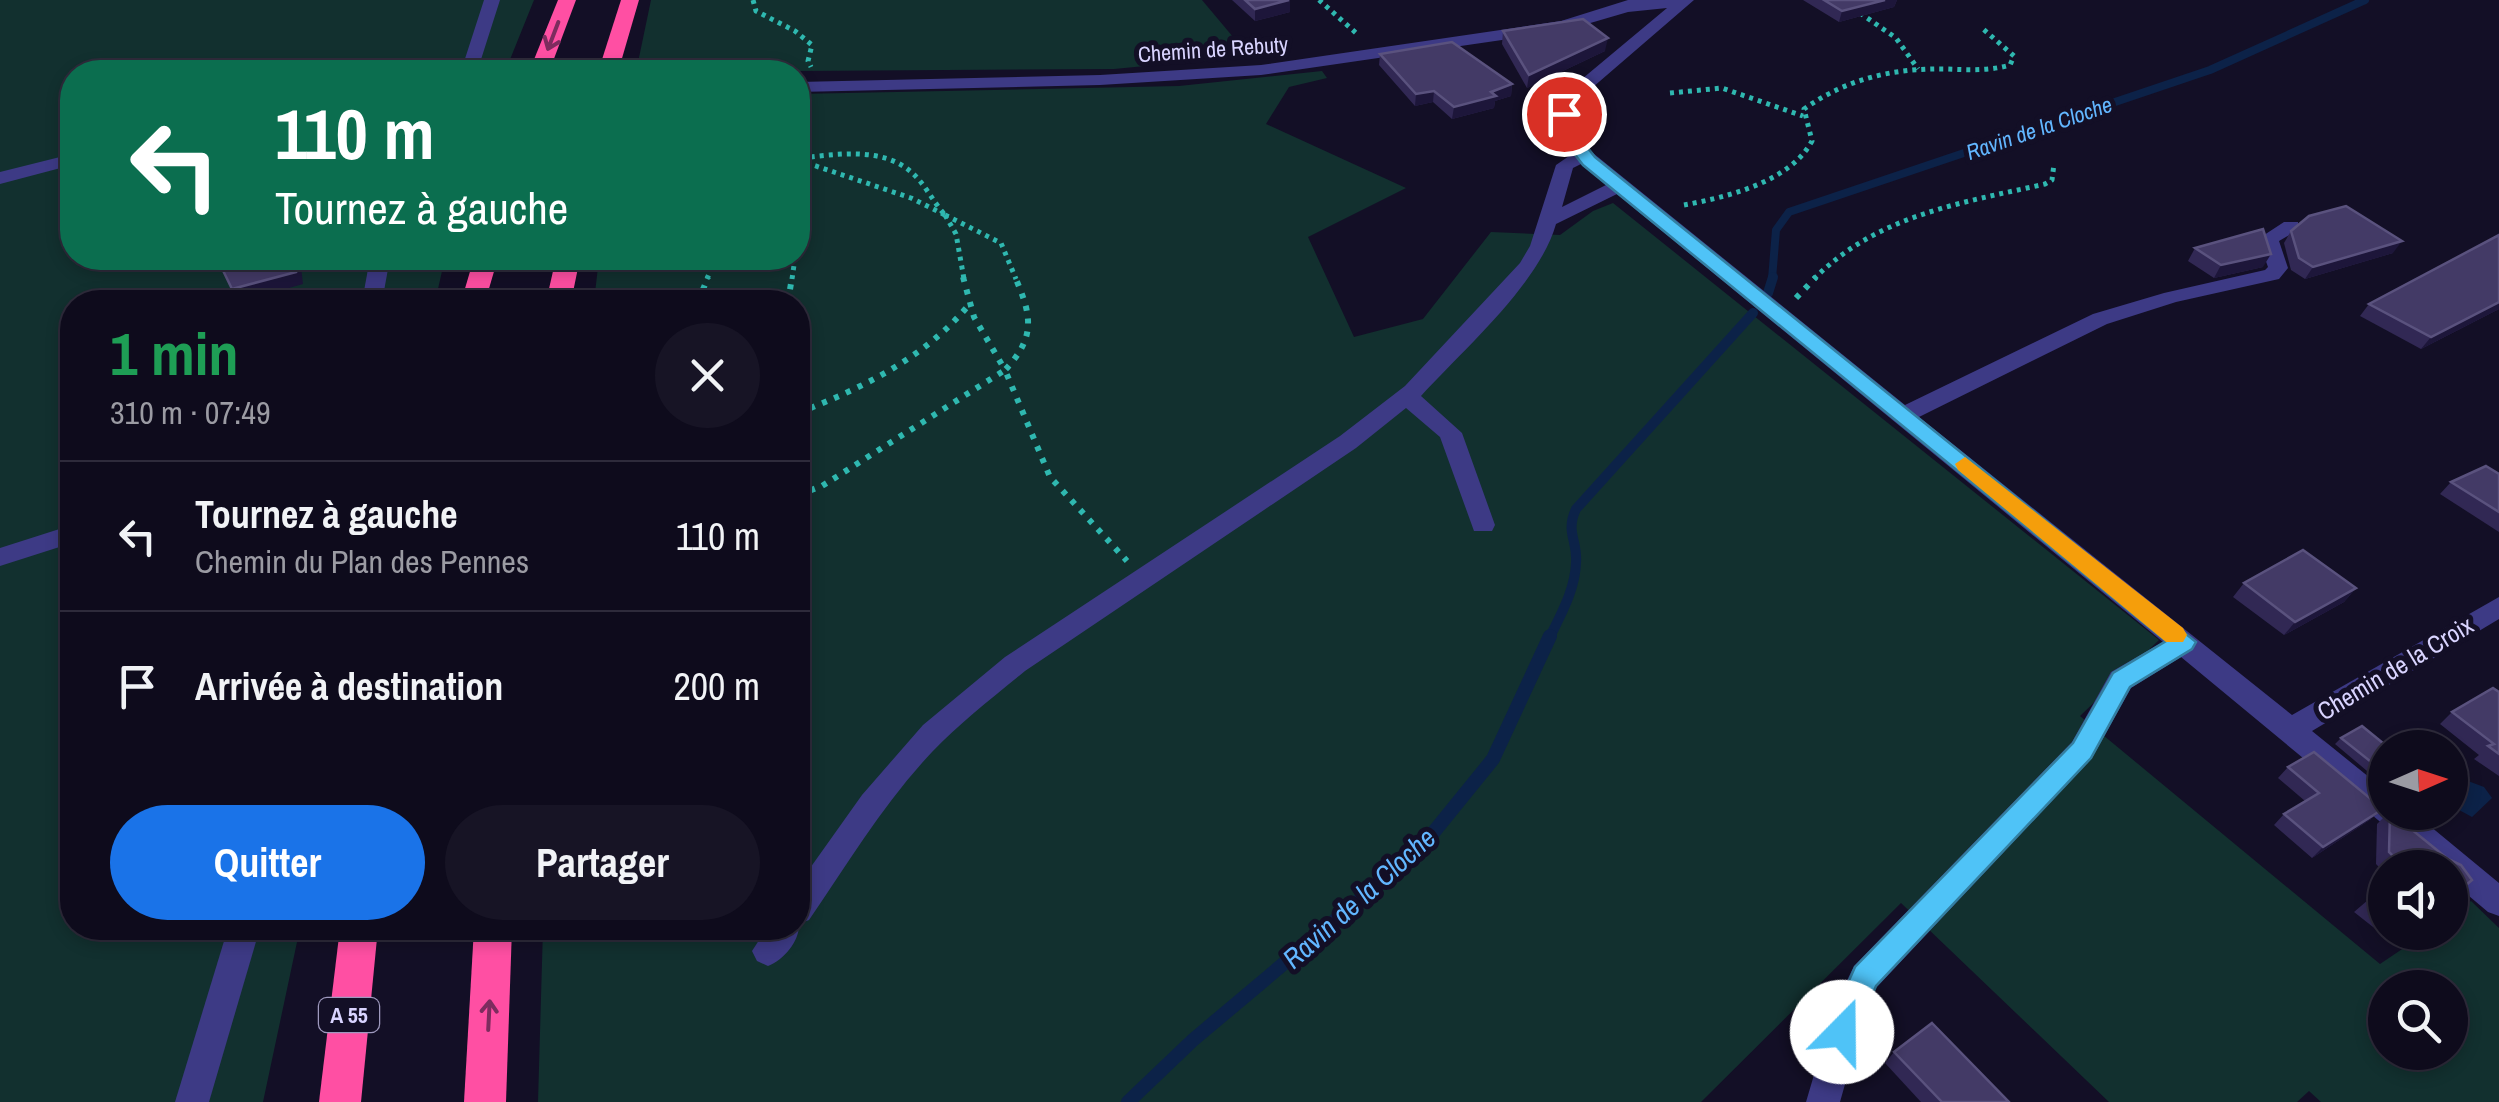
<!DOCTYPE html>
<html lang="fr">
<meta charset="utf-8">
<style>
body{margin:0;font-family:"Archivo Narrow",sans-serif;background:#171425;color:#f1f3f6;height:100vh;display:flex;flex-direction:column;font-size:38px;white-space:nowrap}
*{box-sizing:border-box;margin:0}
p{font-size:32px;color:#9b9ba3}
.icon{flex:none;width:55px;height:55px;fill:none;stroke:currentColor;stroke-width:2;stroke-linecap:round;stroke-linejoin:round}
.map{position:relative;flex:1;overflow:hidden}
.panel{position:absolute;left:60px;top:290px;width:750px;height:650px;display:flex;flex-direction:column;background:#0e0b1c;border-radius:40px;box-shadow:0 5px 15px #0003,0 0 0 2px #2e2b3b}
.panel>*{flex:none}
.guide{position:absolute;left:60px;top:60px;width:750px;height:210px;border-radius:40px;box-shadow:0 5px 15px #0003,0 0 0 2px #2e2b3b;background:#0b6e4f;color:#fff;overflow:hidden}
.needle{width:65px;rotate:87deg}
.buttons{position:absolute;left:2368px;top:730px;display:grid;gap:20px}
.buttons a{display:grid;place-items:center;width:100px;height:100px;border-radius:50%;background:#0e0b1c;box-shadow:0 5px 15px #0003,0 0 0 2px #2e2b3b;font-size:50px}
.pin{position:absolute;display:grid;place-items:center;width:85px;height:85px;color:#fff;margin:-42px;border:5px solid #fff;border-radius:50%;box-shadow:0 2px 10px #0007}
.me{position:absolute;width:110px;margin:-55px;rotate:22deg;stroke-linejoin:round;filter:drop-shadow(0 0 8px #0008)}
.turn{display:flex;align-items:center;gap:35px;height:210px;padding:0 50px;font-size:45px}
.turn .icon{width:130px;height:130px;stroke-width:2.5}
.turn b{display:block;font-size:70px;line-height:85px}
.round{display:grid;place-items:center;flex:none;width:105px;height:105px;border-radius:52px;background:#171425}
.summary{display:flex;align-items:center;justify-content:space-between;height:170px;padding:0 50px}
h1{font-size:60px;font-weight:700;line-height:75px;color:#1e9e55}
.button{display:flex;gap:20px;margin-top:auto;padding:20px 50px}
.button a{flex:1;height:115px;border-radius:60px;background:#1a73e8;color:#fff;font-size:40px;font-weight:700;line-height:115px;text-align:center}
.button a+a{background:#171425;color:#f1f3f6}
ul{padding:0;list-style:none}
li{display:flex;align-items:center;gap:30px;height:150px;padding:0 50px;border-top:2px solid #2e2b3b}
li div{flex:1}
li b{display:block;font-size:38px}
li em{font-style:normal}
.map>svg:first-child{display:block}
.green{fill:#12302f;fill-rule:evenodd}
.water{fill:#0c2248}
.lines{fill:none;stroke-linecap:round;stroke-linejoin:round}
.stream-far2{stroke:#0c2248;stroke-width:8}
.stream-far1{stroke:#0c2248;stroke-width:10}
.stream{stroke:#0c2248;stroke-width:14}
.path-far1{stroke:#2fb8b0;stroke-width:5;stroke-dasharray:4 5;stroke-linecap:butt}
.path{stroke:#2fb8b0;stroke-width:6;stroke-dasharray:5 8;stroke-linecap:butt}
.minor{fill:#3d3a85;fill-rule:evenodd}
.highway{fill:#ff4fa3;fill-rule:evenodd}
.wall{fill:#312854}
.shaded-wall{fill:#1d163a}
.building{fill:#433a66;stroke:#5a527e;stroke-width:2.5}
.oneway{stroke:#7d2c5e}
.route{fill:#4fc3f7;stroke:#337fa1;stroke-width:2.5}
.slow{fill:#f59e0b}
.labels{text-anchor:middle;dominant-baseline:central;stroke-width:10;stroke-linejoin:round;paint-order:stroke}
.far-street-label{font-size:22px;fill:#d9d4ff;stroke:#130f26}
.far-water-label{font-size:22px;font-style:italic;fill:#62b6ff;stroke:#130f26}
.shield{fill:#130f26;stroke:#9e99be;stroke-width:2.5}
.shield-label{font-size:22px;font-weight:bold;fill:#d9d4ff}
.street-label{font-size:25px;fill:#d9d4ff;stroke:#130f26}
.water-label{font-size:28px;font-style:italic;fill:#62b6ff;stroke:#130f26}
</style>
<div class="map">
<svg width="2499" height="1102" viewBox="0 0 2499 1102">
<rect width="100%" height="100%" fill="#130f26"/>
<!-- green -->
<g class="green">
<polygon points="0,0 534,0 505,72 72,72 72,258 445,258 435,302 72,302 72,928 300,928 263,1102 0,1102"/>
<polygon points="651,0 1202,0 1249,56 1114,69 636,72"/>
<path d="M1322,71L1327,78L1289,87L1266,124L1406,188L1308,237L1354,337L1423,319L1491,232L1560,235L1593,211L1613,203L2159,640L2080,716L2380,964L2426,933L2450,932V916L2471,901L2499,928V1102H2321L2309,1091L2297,1102H2109L1901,903L1701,1102H538L543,928H798V302H594L599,258H798V94L1179,86ZM2385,988H2450V1052H2385Z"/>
</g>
<!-- water -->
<polygon class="water" points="2468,781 2484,787 2492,798 2472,817 2450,805 2450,797"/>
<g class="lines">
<!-- stream-far2 -->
<polyline class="stream-far2" points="1772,279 1776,230 1789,212 2210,70 2365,0"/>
<!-- stream-far1 -->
<g class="stream-far1">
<polyline points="1768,293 1773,277"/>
<path d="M1549,639C1561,614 1575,590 1576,563C1578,540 1565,533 1576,509L1753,313"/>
</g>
<!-- stream -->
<polyline class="stream" points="1128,1102 1193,1040 1420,849 1493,759 1550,636"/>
<!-- path-far1 -->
<g class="path-far1">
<polyline points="753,0 756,11 795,31 812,45 808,61 811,67"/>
<polyline points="1319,0 1356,33"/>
<polyline points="1860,13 1896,38 1918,69"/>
<polyline points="1670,93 1722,88 1803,116"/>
<path d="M802,158C837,154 881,147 910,171C924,182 933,202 945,215"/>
<polyline points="798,160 911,198 945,215"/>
<polyline points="798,204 802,215 798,241"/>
<path d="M1684,205C1727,197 1790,182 1812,141L1804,109C1848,78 1894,68 1947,69C1968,70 1989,71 2010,65L2014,56L1982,28"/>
<polyline points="945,215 1001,243 1016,279"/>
<polyline points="945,215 956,234 964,279"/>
<polyline points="707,279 715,258"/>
<polyline points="792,279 795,258"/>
<path d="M1814,279C1877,215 1961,203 2045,184L2052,180L2054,164"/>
</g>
<!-- path -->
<g class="path">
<path d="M963,277L974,317L1005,370C1036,337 1032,316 1015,277"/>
<polyline points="1796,298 1816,277"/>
<polyline points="698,302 708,277"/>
<polyline points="788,302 792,277"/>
<path d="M798,413C862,388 923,359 968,306"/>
<polyline points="798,495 822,486 1005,370 1050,477 1127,561"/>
</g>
<!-- minor -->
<g class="minor">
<polygon points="484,0 500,0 477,72 406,72 414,67 462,68"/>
<path d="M1628,0H1694L1578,100L1574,125L1583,145L1905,405L2093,314L2164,293L2265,270L2268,267L2258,239L2284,222H2298V230L2279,241L2288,268L2279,279L2176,302L2107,324L1919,417L2292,715L2499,597V619L2312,731L2385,790V812H2413L2499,883V916L2488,912L2450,880V868H2436L2181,657L2131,688L2092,758L1876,988L1866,1010L1840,1102H1806L1834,1007L1854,966L2072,742L2111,672L2163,642L1617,194L1556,224C1539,284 1464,349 1421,396L1462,433L1495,525L1492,531H1474L1440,437L1406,408L1356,448L1025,671C993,697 960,723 932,752C884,803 848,863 809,920L799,924C800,940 784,960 768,966L757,961L752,951L767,928H798V885L862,795L923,725L1005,657L1340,436L1405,386L1520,263L1530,246L1556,165L1572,154C1557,134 1551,118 1564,94L1667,8L1628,12L1563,31L1261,75L1100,85L798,92V82L1100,75L1261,65L1561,21ZM1581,164L1606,185L1562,207L1573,168Z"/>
<polygon points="72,154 72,165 0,184 0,172"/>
<polygon points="370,258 390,258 382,302 362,302"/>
<polygon points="72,525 72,543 0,566 0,548"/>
<polygon points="228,928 260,928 209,1102 175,1102"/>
</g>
<!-- highway -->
<g class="highway">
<polygon points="558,0 576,0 549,72 529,72"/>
<polygon points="621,0 639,0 618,72 598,72"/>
<polygon points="474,258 498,258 485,302 461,302"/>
<polygon points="556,258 580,258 571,302 546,302"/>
<polygon points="340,928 378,928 361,1102 319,1102"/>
<polygon points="474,928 512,928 506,1102 464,1102"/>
</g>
</g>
<!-- wall -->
<g class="wall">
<polygon points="1232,0 1290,0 1290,12 1255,21"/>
<polygon points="1803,0 1897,0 1894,7 1839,22"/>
<polygon points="1503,31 1605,51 1527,88 1502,44"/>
<polygon points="1380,54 1512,84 1511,96 1495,101 1494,108 1452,119 1433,102 1415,106 1379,65"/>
<polygon points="2291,231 2393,253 2305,279 2291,270 2284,243"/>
<polygon points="2195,248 2263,267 2214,278 2188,261"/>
<polygon points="2369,304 2499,309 2421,349 2360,316"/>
<polygon points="2499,474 2499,532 2440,494 2451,482"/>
<polygon points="2244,583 2356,588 2344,602 2284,635 2233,597"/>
<polygon points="2499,692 2499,776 2474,759 2479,755 2440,724 2452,712"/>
<polygon points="2341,738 2385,748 2385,761 2379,764 2380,769 2373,776 2335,744"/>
<polygon points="2288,767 2371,819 2312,858 2274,825 2284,814 2305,801 2278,778"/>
<polygon points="2389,812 2391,812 2450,868 2385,868 2385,873 2376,864 2377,824"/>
<polygon points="2385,890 2385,932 2397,932 2387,938 2354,912 2368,900"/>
<polygon points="1894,1052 2009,1102 1921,1102 1885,1063"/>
</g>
<!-- shaded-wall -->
<g class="shaded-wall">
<polygon points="1290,0 1290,12 1255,21 1255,9"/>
<polygon points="1885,0 1897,0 1894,7 1839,22 1842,11"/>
<polygon points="1608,38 1605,51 1527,88 1529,75"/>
<polygon points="1512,84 1511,96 1495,101 1494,108 1452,119 1454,107"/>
<polygon points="1434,91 1433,102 1415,106 1416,94"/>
<polygon points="2402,241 2393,253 2305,279 2313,267"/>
<polygon points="2271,254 2263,267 2214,278 2221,265"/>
<polygon points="294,258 300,258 303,284 240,302 232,289"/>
<polygon points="2499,302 2499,309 2421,349 2431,337"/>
<polygon points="2356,588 2344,602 2284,635 2295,622"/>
<polygon points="2383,809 2371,819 2312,858 2323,847"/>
</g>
<!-- building -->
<g class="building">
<polygon points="1245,0 1289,0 1255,9"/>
<polygon points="1824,0 1885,0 1842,11"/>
<polygon points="1583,19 1608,38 1529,75 1503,31"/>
<polygon points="1452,42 1512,84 1491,92 1496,96 1454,107 1434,91 1416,94 1380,54"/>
<polygon points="2346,206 2402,241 2313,267 2299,258 2291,231 2309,216"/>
<polygon points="2263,229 2271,254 2221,265 2195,248"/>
<polygon points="2499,235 2499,302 2431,337 2369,304"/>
<polygon points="217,258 294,258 296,272 232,289"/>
<polygon points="2486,466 2499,474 2499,512 2451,482"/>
<polygon points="2303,550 2356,588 2295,622 2244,583"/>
<polygon points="2493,688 2499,692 2499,754 2488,746 2494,744 2452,712"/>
<polygon points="2362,726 2389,748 2385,748 2385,758 2378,762 2380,769 2341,738"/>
<polygon points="2314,752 2383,809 2323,847 2284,814 2319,793 2288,767"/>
<polygon points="2390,812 2448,859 2461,865 2472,880 2450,899 2450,868 2405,868 2389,852"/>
<polygon points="2385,890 2385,914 2368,900"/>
<polygon points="1932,1023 2009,1102 1942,1102 1894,1052"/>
</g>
<!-- one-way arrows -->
<defs><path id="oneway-shaft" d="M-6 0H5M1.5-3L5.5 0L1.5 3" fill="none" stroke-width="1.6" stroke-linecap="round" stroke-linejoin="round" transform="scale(2.5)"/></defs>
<g class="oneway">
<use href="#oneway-shaft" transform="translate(553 36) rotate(111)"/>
<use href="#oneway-shaft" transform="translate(489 1015) rotate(-87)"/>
</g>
<!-- route -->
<polygon class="route" points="1564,109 1572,114 1573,129 1595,157 2196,642 2192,649 2130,687 2091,758 1876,986 1852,1043 1842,1047 1831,1043 1826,1032 1855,967 2073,743 2113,673 2166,641 1583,165 1556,130 1556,114"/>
<!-- slow -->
<polygon class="slow" points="1965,457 2183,628 2187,635 2183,642 2166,642 1958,470 1955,464"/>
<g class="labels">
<!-- far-street labels -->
<g class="far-street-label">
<text transform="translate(1213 49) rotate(-4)">Chemin de Rebuty</text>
</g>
<!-- far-water labels -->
<g class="far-water-label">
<text transform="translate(2039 128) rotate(-19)">Ravin de la Cloche</text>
</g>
<!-- shield labels -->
<rect class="shield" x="319" y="998" width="60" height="34" rx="8"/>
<g class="shield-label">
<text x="349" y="1015">A 55</text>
</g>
<!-- street labels -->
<g class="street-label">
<text transform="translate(2395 668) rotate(-31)">Chemin de la Croix</text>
</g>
<!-- water labels -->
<g class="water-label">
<text transform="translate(1359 898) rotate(-42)">Ravin de la Cloche</text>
</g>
</g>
</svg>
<div class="buttons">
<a><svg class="needle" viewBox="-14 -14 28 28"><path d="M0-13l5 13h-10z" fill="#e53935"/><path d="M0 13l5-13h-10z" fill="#9b9ba3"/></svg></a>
<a><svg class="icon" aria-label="sound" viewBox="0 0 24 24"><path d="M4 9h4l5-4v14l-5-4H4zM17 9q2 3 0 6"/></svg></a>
<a><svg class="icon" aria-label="search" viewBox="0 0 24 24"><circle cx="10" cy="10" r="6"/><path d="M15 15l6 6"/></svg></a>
</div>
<div class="pin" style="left:1564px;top:114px;background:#d93025"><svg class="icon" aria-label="arrive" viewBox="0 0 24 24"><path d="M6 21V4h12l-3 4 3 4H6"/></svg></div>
<svg class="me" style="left:1842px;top:1032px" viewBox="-20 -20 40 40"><circle r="19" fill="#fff"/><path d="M0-13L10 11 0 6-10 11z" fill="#4fc3f7"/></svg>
<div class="guide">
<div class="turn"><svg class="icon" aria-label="left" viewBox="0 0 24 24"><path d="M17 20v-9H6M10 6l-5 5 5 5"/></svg><div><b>110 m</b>Tournez à gauche</div></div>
</div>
<section class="panel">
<div class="summary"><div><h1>1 min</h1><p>310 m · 07:49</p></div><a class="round"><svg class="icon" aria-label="close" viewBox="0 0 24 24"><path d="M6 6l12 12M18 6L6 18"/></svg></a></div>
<ul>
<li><svg class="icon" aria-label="left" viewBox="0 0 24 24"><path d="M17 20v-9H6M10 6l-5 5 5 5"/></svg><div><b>Tournez à gauche</b><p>Chemin du Plan des Pennes</p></div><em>110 m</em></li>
<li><svg class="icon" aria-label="arrive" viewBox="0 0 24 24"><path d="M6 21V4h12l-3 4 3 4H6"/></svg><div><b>Arrivée à destination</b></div><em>200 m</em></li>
</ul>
<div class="button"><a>Quitter</a><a>Partager</a></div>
</section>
</div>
